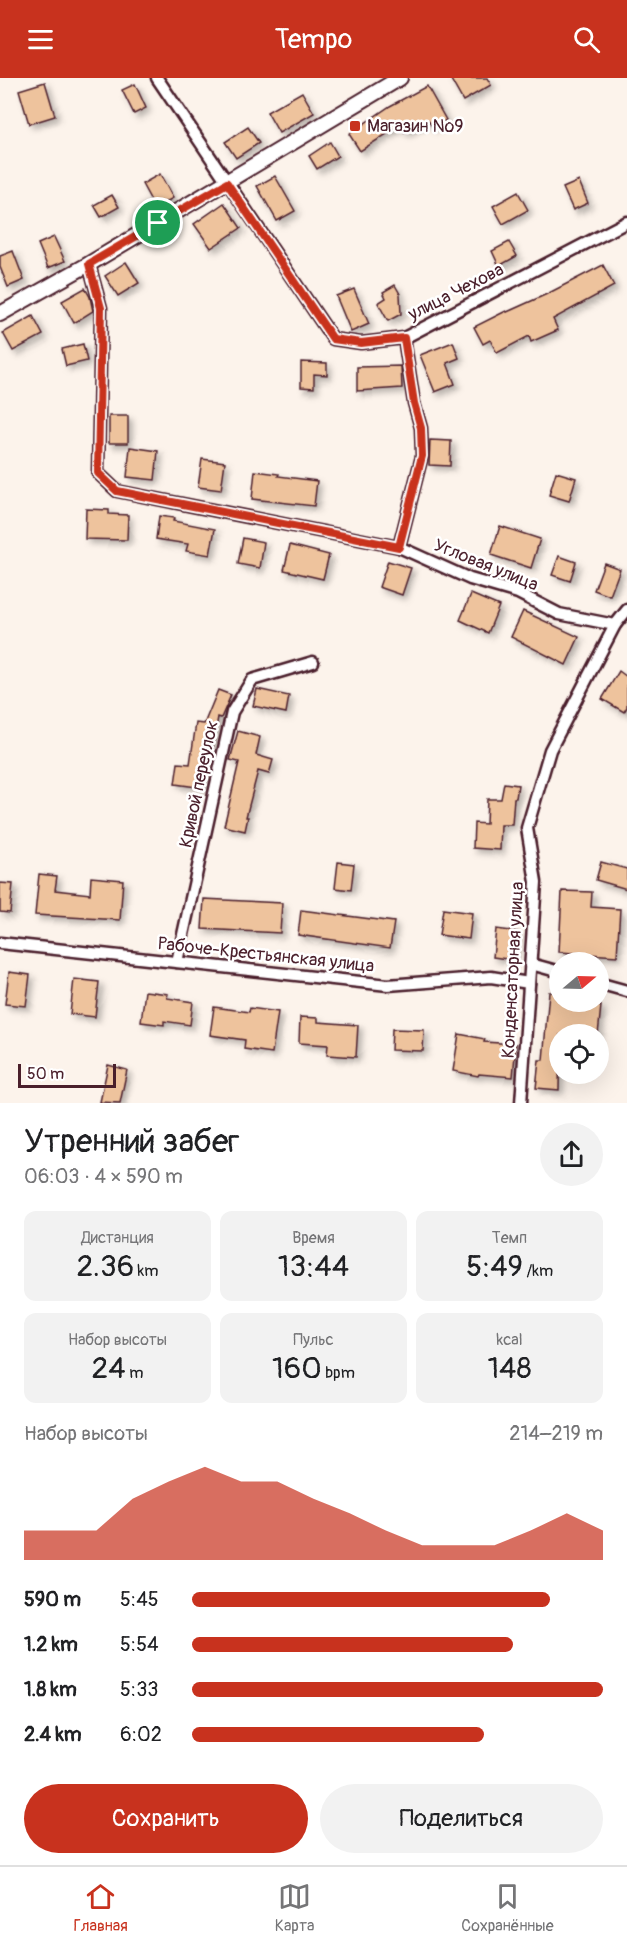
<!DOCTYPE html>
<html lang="ru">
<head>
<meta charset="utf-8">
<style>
	:root { --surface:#fff; --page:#f2f2f2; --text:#202124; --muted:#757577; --line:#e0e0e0; --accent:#c8321e }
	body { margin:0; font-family:Pangolin,sans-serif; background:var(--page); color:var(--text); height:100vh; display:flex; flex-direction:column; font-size:22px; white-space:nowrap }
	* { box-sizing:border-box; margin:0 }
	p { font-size:20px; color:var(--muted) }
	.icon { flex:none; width:33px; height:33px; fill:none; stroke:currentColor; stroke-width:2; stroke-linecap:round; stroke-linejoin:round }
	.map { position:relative; height:1025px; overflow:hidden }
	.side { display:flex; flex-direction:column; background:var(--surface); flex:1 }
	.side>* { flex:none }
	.needle { width:39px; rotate:71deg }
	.buttons { position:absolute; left:549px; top:874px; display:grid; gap:12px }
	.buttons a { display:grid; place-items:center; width:60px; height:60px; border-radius:50%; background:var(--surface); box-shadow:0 6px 24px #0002; font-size:30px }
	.scale { position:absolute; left:18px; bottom:15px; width:98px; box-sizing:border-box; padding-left:6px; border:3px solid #4a1f2b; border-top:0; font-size:16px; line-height:21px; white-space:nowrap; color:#4a1f2b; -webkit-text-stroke:4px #fff; paint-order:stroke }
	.pin { position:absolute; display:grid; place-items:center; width:51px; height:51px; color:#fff; margin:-26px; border:3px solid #fff; border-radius:50%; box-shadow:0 2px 6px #0007 }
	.round { display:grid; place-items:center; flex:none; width:63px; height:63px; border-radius:32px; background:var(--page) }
	.summary { display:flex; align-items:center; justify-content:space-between; height:102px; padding:0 24px }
	h1 { font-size:33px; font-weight:600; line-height:45px }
	.stats { display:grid; grid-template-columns:repeat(3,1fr); gap:9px; height:102px; padding:6px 24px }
	.stats div { display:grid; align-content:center; border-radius:12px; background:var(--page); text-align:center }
	.stats b { font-size:30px; font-weight:600 }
	.stats small { font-size:16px; font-weight:400 }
	.stats p { font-size:16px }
	.chart { height:168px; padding:12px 24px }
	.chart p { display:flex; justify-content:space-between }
	.chart svg { width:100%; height:108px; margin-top:6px; fill:var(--accent); opacity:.7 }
	.primary-button { display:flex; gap:12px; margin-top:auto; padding:12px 24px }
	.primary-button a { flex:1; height:69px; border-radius:36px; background:var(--accent); color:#fff; font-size:24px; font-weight:600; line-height:69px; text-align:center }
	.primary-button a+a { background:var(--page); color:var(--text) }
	ul { padding:0 24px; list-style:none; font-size:20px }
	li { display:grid; grid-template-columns:96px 72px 1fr; align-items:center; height:45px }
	li i { height:15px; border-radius:8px; background:var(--accent) }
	header { display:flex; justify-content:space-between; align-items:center; height:78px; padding:0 24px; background:var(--accent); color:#fff; font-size:27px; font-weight:600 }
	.tabs { display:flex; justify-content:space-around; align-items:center; height:84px; border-top:2px solid var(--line); background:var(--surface); font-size:16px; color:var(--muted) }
	.tabs a { display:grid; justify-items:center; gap:3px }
	.tabs .on { color:var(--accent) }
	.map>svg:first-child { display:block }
	.building { fill:#eec39d; stroke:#4a1f2b; stroke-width:1.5; filter:url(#shadow) }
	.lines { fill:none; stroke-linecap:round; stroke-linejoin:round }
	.minor-casing { stroke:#4a1f2b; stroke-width:15 }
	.tertiary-casing { stroke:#4a1f2b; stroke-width:18 }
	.minor { stroke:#fff; stroke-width:10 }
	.tertiary { stroke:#fff; stroke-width:14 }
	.route-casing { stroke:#fff; stroke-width:12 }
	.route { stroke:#c8321e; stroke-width:8 }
	.poi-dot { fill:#c8321e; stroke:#fff; stroke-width:2 }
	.labels { text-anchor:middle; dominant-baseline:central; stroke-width:5; stroke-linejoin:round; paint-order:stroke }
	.poi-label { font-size:18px; fill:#4a1f2b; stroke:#fff; text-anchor:start }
	.street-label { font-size:18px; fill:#4a1f2b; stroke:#fff }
</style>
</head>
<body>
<header><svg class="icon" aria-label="menu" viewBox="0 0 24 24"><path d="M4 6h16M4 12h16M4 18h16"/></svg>Tempo<svg class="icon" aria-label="search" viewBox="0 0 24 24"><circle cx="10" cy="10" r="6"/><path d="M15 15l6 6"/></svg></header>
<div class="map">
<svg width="627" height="1025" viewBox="0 0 627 1025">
	<defs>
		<filter id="shadow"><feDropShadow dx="4" dy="4" stdDeviation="3" flood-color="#0004"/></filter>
	</defs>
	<rect width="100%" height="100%" fill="#fcf3eb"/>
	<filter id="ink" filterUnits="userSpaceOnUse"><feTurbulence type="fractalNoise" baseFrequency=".0167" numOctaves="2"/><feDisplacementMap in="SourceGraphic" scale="12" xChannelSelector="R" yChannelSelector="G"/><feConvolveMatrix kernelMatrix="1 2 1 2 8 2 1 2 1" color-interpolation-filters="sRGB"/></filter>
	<g filter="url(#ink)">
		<g class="building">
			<polygon points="450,0 487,0 491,7 463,23"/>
			<polygon points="45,4 55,38 29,46 19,12"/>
			<polygon points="135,6 146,30 134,36 122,12"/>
			<polygon points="427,8 446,42 433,50 428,42 405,55 401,47 360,73 349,56 390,28"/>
			<polygon points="302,14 314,35 279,55 267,34"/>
			<polygon points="248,49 259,65 236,80 225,64"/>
			<polygon points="330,64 338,78 317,91 309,78"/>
			<polygon points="160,96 173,120 155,130 142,106"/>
			<polygon points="275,98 295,133 277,143 257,108"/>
			<polygon points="579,103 588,125 573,132 563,110"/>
			<polygon points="518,114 528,132 503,146 493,128"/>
			<polygon points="112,117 119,129 101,139 94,127"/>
			<polygon points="224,125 241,150 211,170 194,146"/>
			<polygon points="54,159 65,183 48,190 38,166"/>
			<polygon points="509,164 517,178 499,188 492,173"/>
			<polygon points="13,173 24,202 8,209 0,189 0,178"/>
			<polygon points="126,184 139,205 118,218 105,198"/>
			<polygon points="603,187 614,208 553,241 558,252 531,264 529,258 497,275 490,262 483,266 474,249 506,233 507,234 547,216"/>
			<polygon points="395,207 400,216 401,236 388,243 378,225 386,220 383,214"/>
			<polygon points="85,210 90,219 93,233 74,245 62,223"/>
			<polygon points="354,211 369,246 351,254 336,218"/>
			<polygon points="33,238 43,257 13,273 3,255"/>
			<polygon points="453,264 459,280 447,285 455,306 435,314 420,277"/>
			<polygon points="83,266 87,283 66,288 62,271"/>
			<polygon points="301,284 327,285 327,297 314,296 314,310 301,309"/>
			<polygon points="401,288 402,310 357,313 357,289"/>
			<rect x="109" y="338" width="19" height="27"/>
			<polygon points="430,362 451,363 450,388 429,387"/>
			<polygon points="130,369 158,373 155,402 127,399"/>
			<polygon points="202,381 225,384 221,412 198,409"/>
			<polygon points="255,393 279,396 278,398 317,403 314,428 252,421"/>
			<polygon points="556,394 576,400 569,423 549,417"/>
			<polygon points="86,431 109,432 109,436 128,437 127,462 85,461"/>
			<polygon points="159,438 174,440 173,443 215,451 210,477 186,473 188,466 156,461"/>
			<polygon points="500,448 540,461 531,490 491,477"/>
			<polygon points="243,460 264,464 260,490 238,486"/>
			<polygon points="290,467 329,477 323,501 284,492"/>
			<polygon points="559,478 576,484 570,503 552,497"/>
			<polygon points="388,483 411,490 402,517 379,509"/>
			<polygon points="604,485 620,491 610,518 594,512"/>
			<polygon points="471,516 499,528 488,555 460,542"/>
			<polygon points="523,533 579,559 566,587 511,559"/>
			<polygon points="619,593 627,599 627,629 624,634 602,621"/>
			<polygon points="257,611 289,618 286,635 253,628"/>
			<polygon points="218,612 231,617 221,640 218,639 212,674 209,674 204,710 175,706 178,685 190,686 196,645 204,646"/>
			<polygon points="238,653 260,659 256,677 273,682 269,696 258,693 246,739 248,739 245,753 224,748 239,684 230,682"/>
			<polygon points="504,705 518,707 516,720 514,720 512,747 501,747 500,772 473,770 474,745 486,746 487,721 501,721"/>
			<polygon points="338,784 354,786 351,812 335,810"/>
			<polygon points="601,784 627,791 627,811 596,802"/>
			<polygon points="39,796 57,798 55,812 90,816 91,799 123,802 120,842 35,837"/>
			<polygon points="0,805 13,806 10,835 0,834"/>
			<polygon points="562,813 592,814 591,829 620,831 617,878 559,874"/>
			<polygon points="204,821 282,825 280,855 202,851"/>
			<polygon points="443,831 472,835 469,861 439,857"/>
			<polygon points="301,832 394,844 390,870 298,857"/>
			<polygon points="496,851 518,854 514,882 493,879"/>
			<polygon points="9,894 30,897 26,928 5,926"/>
			<polygon points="74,901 99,904 95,939 70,936"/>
			<polygon points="145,913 168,916 167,920 193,924 190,947 164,943 164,947 141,944"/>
			<polygon points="549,914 560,914 560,924 601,928 598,957 560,957 559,1012 536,1010 539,982 543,982"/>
			<polygon points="214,929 249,934 250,930 278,934 272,975 244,971 245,962 210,957"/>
			<polygon points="300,939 318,940 318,944 358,947 356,979 327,977 328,967 299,965"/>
			<polygon points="392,951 424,952 423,973 391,972"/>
			<polygon points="459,956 485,961 484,964 516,966 513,999 479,996 478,998 453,993"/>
			<polygon points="108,987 127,992 120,1025 100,1024"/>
		</g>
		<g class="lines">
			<g class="minor-casing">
				<g id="minor">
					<polyline points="157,0 333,261 361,265 404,260 627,144"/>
					<polyline points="89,186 101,230 98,395 117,413 399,469 470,501 518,515 559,536 615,547"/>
					<polyline points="399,469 422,378 421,350 414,325 404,260"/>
					<polyline points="0,865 388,907 491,899 529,905"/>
					<polyline points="177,884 232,634 252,602 313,584"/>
					<polyline points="531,886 560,894"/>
					<polyline points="598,905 627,913"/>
					<polyline points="521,1025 536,804 527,750 550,672 615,547 627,532"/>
				</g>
			</g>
			<g class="tertiary-casing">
				<polyline id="tertiary" points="0,236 89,186 400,0"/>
			</g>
			<use href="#minor" class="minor"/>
			<use href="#tertiary" class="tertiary"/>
		</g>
	</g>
	<g class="lines" filter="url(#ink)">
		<g class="route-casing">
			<polygon id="route" points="227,105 333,261 361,265 404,260 414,325 421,350 422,378 399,469 117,413 98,395 101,230 89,186"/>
		</g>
		<use href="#route" class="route"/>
	</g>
	<rect class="poi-dot" x="349" y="42" width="12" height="12" rx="3"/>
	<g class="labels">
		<g class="poi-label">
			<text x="367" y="48">Магазин №9</text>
		</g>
		<g class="street-label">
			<text transform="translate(456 214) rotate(-27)">улица Чехова</text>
			<text transform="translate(486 487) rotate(22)">Угловая улица</text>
			<text transform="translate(199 706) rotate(-78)">Кривой переулок</text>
			<text transform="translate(266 877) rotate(6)">Рабоче-Крестьянская улица</text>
			<text transform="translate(513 892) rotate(-87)">Конденсаторная улица</text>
		</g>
	</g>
</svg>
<div class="buttons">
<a><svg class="needle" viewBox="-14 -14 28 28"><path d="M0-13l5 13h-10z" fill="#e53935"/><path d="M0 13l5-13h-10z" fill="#757577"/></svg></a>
<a><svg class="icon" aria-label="locate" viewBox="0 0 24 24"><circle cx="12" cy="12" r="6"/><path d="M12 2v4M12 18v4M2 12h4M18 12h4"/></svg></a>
</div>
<div class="scale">50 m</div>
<div class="pin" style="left:158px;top:145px;background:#1e9e55"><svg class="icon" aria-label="arrive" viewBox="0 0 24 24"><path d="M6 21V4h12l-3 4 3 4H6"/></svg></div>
</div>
<section class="side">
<div class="summary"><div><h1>Утренний забег</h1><p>06:03 · 4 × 590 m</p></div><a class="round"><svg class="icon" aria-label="share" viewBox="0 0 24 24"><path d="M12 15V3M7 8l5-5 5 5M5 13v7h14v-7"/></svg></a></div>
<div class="stats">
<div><p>Дистанция</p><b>2.36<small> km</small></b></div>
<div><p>Время</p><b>13:44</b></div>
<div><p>Темп</p><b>5:49<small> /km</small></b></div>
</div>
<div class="stats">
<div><p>Набор высоты</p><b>24<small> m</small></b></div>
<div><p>Пульс</p><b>160<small> bpm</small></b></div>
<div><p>kcal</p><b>148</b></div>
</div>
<div class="chart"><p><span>Набор высоты</span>214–219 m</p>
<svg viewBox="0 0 160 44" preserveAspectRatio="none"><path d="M0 44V32L10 32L20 32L30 19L40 12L50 6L60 12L70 12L80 19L90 25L100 32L110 38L120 38L130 38L140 32L150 25L160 32V44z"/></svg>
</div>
<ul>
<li><b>590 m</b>5:45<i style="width:87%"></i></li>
<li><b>1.2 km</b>5:54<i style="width:78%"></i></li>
<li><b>1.8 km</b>5:33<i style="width:100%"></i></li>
<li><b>2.4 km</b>6:02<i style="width:71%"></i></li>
</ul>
<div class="primary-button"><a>Сохранить</a><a>Поделиться</a></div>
</section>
<nav class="tabs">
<a class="on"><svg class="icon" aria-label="home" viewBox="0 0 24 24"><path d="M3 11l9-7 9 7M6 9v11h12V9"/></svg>Главная</a>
<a><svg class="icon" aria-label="map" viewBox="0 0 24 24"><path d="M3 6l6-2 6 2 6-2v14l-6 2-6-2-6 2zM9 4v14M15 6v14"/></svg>Карта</a>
<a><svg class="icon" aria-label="saved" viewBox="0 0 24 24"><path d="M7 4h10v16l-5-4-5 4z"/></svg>Сохранённые</a>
</nav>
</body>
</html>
